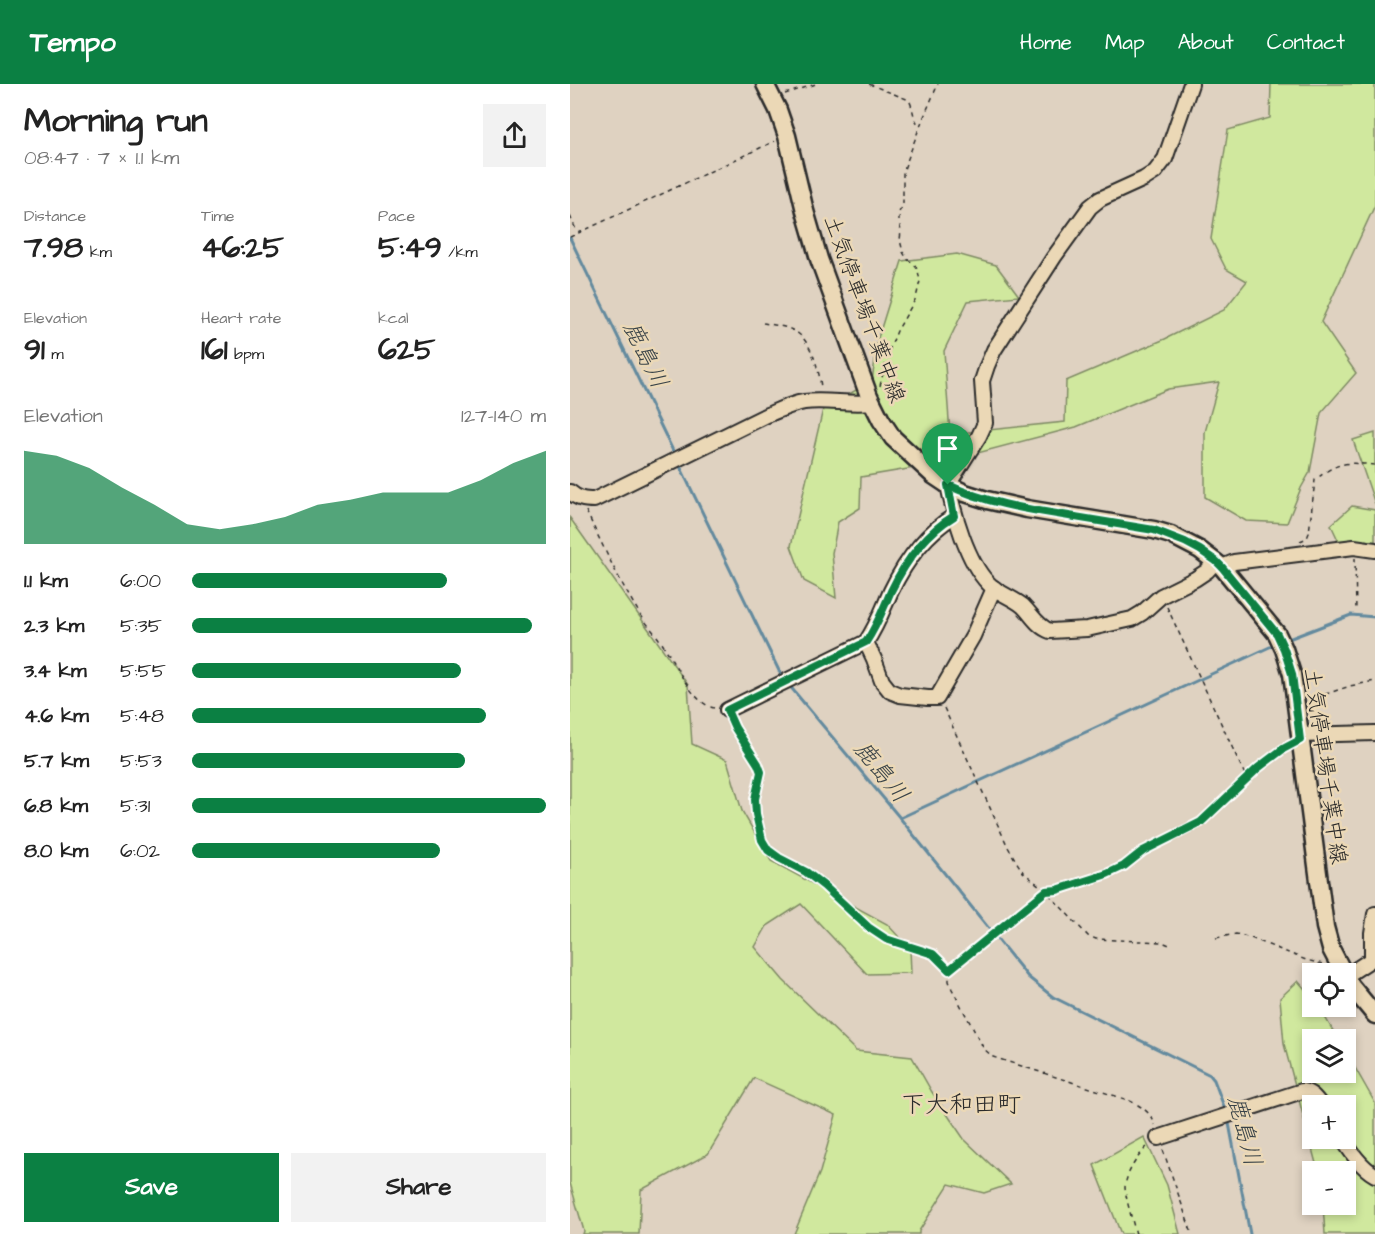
<!DOCTYPE html>
<html lang="en">
<head>
<meta charset="utf-8">
<style>
	:root { --surface:#fff; --page:#f2f2f2; --text:#222; --muted:#767676; --accent:#0b8043 }
	body { margin:0; font-family:"Architects Daughter","Klee One",sans-serif; background:var(--page); color:var(--text); height:100vh; display:flex; flex-direction:column; font-size:22px; white-space:nowrap }
	* { box-sizing:border-box; margin:0 }
	p { font-size:20px; color:var(--muted) }
	.icon { flex:none; width:33px; height:33px; fill:none; stroke:currentColor; stroke-width:2; stroke-linecap:round; stroke-linejoin:round }
	.map { position:relative; flex:1; overflow:hidden }
	.panel { display:flex; flex-direction:column; background:var(--surface); width:570px }
	.panel>* { flex:none }
	.tools { position:absolute; left:732px; top:879px; display:grid; gap:12px }
	.tools a { display:grid; place-items:center; width:54px; height:54px; border-radius:0px; background:var(--surface); box-shadow:0 3px 9px #0003; font-size:30px }
	.pin { position:absolute; display:grid; place-items:center; width:51px; height:51px; color:#fff; margin:-62px -26px; border-radius:50% 50% 50% 0; rotate:-45deg; box-shadow:0 0 6px #0007 }
	.pin .icon { rotate:45deg }
	.round { display:grid; place-items:center; flex:none; width:63px; height:63px; border-radius:0px; background:var(--page) }
	.overview { display:flex; align-items:center; justify-content:space-between; height:102px; padding:0 24px }
	h1 { font-size:33px; font-weight:800; line-height:45px }
	.figures { display:grid; grid-template-columns:repeat(3,1fr); gap:9px; height:102px; padding:6px 24px }
	.figures div { display:grid; align-content:center }
	.figures b { font-size:30px; font-weight:800 }
	.figures small { font-size:16px; font-weight:400 }
	.figures p { font-size:16px }
	.chart { height:168px; padding:12px 24px }
	.chart p { display:flex; justify-content:space-between }
	.chart svg { width:100%; height:108px; margin-top:6px; fill:var(--accent); opacity:.7 }
	.cta { display:flex; gap:12px; margin-top:auto; padding:12px 24px }
	.cta a { flex:1; height:69px; border-radius:0px; background:var(--accent); color:#fff; font-size:24px; font-weight:800; line-height:69px; text-align:center }
	.cta a+a { background:var(--page); color:var(--text) }
	ul { padding:0 24px; list-style:none; font-size:20px }
	li { display:grid; grid-template-columns:96px 72px 1fr; align-items:center; height:45px }
	li i { height:15px; border-radius:8px; background:var(--accent) }
	header { display:flex; align-items:center; gap:36px; box-sizing:border-box; height:84px; padding:0 30px; background:var(--accent); color:#fff }
	header strong { font-size:28px }
	nav { display:flex; gap:33px; margin-inline-start:auto; font-size:21px }
	main { display:flex; flex:1; min-height:0 }
	.map>svg:first-child { display:block }
	.green { fill:#d0e89e; stroke:#7e8a64; stroke-width:1.5; fill-rule:evenodd }
	.lines { fill:none; stroke-linecap:round; stroke-linejoin:round }
	.stream { stroke:#638a9e; stroke-width:3 }
	.minor-casing { stroke:#2b2b2b; stroke-width:18 }
	.major-casing { stroke:#2b2b2b; stroke-width:21 }
	.path { stroke:#2b2b2b; stroke-width:1.5; stroke-dasharray:4.5 4.5; stroke-linecap:butt }
	.minor { stroke:#ebd8b6; stroke-width:14 }
	.major { stroke:#ebd8b6; stroke-width:16 }
	.route-casing { stroke:#fff; stroke-width:12 }
	.route { stroke:#0b8043; stroke-width:8 }
	.labels { text-anchor:middle; dominant-baseline:central; stroke-width:5; stroke-linejoin:round; paint-order:stroke }
	.street-label { font-size:22px; fill:#2b2b2b; stroke:#ebd8b6 }
	.water-label { font-size:24px; font-style:italic; fill:#394348; stroke:#ebd8b6 }
	.neighbourhood-label { font-size:24px; fill:#2b2b2b; stroke:#ebd8b6 }
</style>
</head>
<body>
<header>
<strong>Tempo</strong>
<nav><a>Home</a><a>Map</a><a>About</a><a>Contact</a></nav>
</header>
<main>
<section class="panel">
<div class="overview"><div><h1>Morning run</h1><p>08:47 · 7 × 1.1 km</p></div><a class="round"><svg class="icon" aria-label="share" viewBox="0 0 24 24"><path d="M12 15V3M7 8l5-5 5 5M5 13v7h14v-7"/></svg></a></div>
<div class="figures">
<div><p>Distance</p><b>7.98<small> km</small></b></div>
<div><p>Time</p><b>46:25</b></div>
<div><p>Pace</p><b>5:49<small> /km</small></b></div>
</div>
<div class="figures">
<div><p>Elevation</p><b>91<small> m</small></b></div>
<div><p>Heart rate</p><b>161<small> bpm</small></b></div>
<div><p>kcal</p><b>625</b></div>
</div>
<div class="chart"><p><span>Elevation</span>127–140 m</p>
<svg viewBox="0 0 160 44" preserveAspectRatio="none"><path d="M0 44V6L10 8L20 13L30 21L40 28L50 36L60 38L70 36L80 33L90 28L100 26L110 23L120 23L130 23L140 18L150 11L160 6V44z"/></svg>
</div>
<ul>
<li><b>1.1 km</b>6:00<i style="width:72%"></i></li>
<li><b>2.3 km</b>5:35<i style="width:96%"></i></li>
<li><b>3.4 km</b>5:55<i style="width:76%"></i></li>
<li><b>4.6 km</b>5:48<i style="width:83%"></i></li>
<li><b>5.7 km</b>5:53<i style="width:77%"></i></li>
<li><b>6.8 km</b>5:31<i style="width:100%"></i></li>
<li><b>8.0 km</b>6:02<i style="width:70%"></i></li>
</ul>
<div class="cta"><a>Save</a><a>Share</a></div>
</section>
<div class="map">
<svg width="805" height="1150" viewBox="0 0 805 1150">
	<rect width="100%" height="100%" fill="#dfd2c1"/>
	<filter id="ink" filterUnits="userSpaceOnUse"><feTurbulence type="fractalNoise" baseFrequency=".0167" numOctaves="2"/><feDisplacementMap in="SourceGraphic" scale="12" xChannelSelector="R" yChannelSelector="G"/><feConvolveMatrix kernelMatrix="1 2 1 2 8 2 1 2 1" color-interpolation-filters="sRGB"/></filter>
	<g filter="url(#ink)">
		<g class="green">
			<polygon points="701,0 805,0 805,121 751,238 786,289 751,329 740,388 731,404 717,439 676,437 635,413 635,348 649,298 598,305 506,343 362,381 291,393 290,424 268,438 262,469 266,514 234,497 221,462 253,325 302,297 308,254 332,177 387,170 426,181 449,212 398,217 374,267 380,350 495,338 496,297 595,255 654,226 677,197 656,185 641,155 658,46 700,34"/>
			<polygon points="805,349 805,420 783,356"/>
			<polygon points="782,422 805,426 805,462 770,460 761,441"/>
			<polygon points="0,434 118,601 122,660 157,676 172,727 201,777 317,840 340,865 341,889 297,890 231,820 197,842 185,863 213,896 286,967 342,973 362,1008 394,1055 441,1100 414,1109 379,1100 349,1147 349,1150 224,1150 250,1088 266,1031 184,994 138,1070 71,1106 69,1150 13,1150 14,1147 0,1099"/>
			<path d="M728 897 742 913V922L749 923 768 955 742 956V988H776V968L805 1019V1150H755L753 1121 776 1120V1088L748 1087 714 960 710 914ZM742 1022H776V1054H742Z"/>
			<polygon points="574,1053 597,1101 610,1150 551,1150 524,1081"/>
		</g>
		<g class="lines">
			<g class="stream">
				<polyline points="0,154 105,371"/>
				<polyline points="109,380 213,595"/>
				<polyline points="716,556 781,531 805,533"/>
				<polyline points="218,600 330,734 458,893 483,913 640,991 644,996 656,1028"/>
				<polyline points="330,734 704,561"/>
				<polyline points="658,1034 680,1150"/>
			</g>
			<g class="minor-casing">
				<g id="minor">
					<path d="M621 0 595 75 585 88 574 95 530 115 520 123 484 173 424 266 417 282 412 297 415 339 409 352 378 401C384 431 397 477 418 499 427 509 442 513 453 522 462 531 468 543 480 547L517 545 562 535 572 529 591 512 625 495 637 487 646 477"/>
					<path d="M0 408C8 415 14 416 24 416L197 331C209 326 221 320 234 318 257 315 280 321 302 318"/>
					<polyline points="652,483 664,478 784,463 805,466"/>
					<polyline points="296,558 304,575 312,597 320,607 330,611 358,614 367,614 403,552 424,504"/>
					<path d="M157 626 296 558C307 542 313 525 321 507 335 478 356 449 384 432"/>
					<polyline points="730,651 805,649"/>
					<polyline points="776,892 802,875 802,849 805,830"/>
					<path d="M588 1054 732 1007C741 1008 746 1015 751 1022"/>
					<path d="M772 1054C781 1068 791 1083 805 1091"/>
				</g>
			</g>
			<g class="major-casing">
				<g id="major">
					<polyline points="195,0 208,26 217,52 235,127 249,175 299,312 311,336 323,354 363,391 378,401 395,409 417,416 457,425 584,446 601,451 630,466 652,483 707,550 714,565 722,590 755,843 761,865 774,890"/>
					<polyline points="776,893 781,902 805,931"/>
				</g>
			</g>
			<g class="path">
				<path d="M299 0 339 16C344 25 342 33 349 41"/>
				<polyline points="215,10 246,0"/>
				<polyline points="0,132 7,148"/>
				<polyline points="0,153 205,57"/>
				<path d="M193 239C203 241 217 242 226 248 242 258 250 288 251 305"/>
				<polyline points="310,302 318,269 327,247 346,214 350,197 348,187 345,181 337,175 333,168 330,156 331,147 329,138 329,128 333,122 333,88 350,42 368,0"/>
				<path d="M16 427C33 462 49 497 70 530 78 542 88 552 95 564 107 582 122 619 144 624"/>
				<path d="M730 457 737 454 739 449 745 396C768 377 777 378 805 381"/>
				<polyline points="785,474 786,527"/>
				<polyline points="597,523 676,693"/>
				<polyline points="738,616 780,602 805,597"/>
				<polyline points="374,624 438,763 446,777 453,788 476,807 518,852 526,855 592,858 602,862"/>
				<path d="M162 638C168 651 191 676 191 689 191 698 186 707 185 716 184 730 188 752 196 764 205 776 223 780 235 788 263 807 286 839 315 854 330 861 349 862 363 870 369 874 374 881 379 886V897L382 905 414 965 423 973 555 1015C568 1020 581 1027 585 1041"/>
				<polyline points="646,854 666,850 681,854 736,876 753,880"/>
				<polyline points="380,885 476,807 487,806 537,790 554,782 573,767 631,738 645,726 676,694 719,662"/>
				<polyline points="593,1066 622,1150"/>
				<path d="M566 1150C563 1139 555 1112 555 1103 556 1089 568 1071 578 1062"/>
			</g>
			<use href="#minor" class="minor"/>
			<use href="#major" class="major"/>
		</g>
	</g>
	<g class="lines" filter="url(#ink)">
		<g class="route-casing">
			<path id="route" d="M378 401C415 418 453 425 493 431 524 436 554 441 584 446L615 458 630 466 646 477 652 483 707 550 714 565 722 590 730 656 713 665 688 684 631 738 573 767 554 782 537 790 487 806 476 807 379 886 363 870 316 855 298 843 254 802 236 788 209 774 198 766 192 756 186 730 185 715 191 688 188 680 165 644 157 626 296 558C307 542 313 525 321 507 335 478 356 449 384 432Z"/>
		</g>
		<use href="#route" class="route"/>
	</g>
	<g class="labels">
		<g class="street-label">
			<text transform="translate(294 225) rotate(70)">土気停車場千葉中線</text>
			<text transform="translate(755 682) rotate(82)">土気停車場千葉中線</text>
		</g>
		<g class="water-label">
			<text transform="translate(75 271) rotate(64)">鹿島川</text>
			<text transform="translate(311 688) rotate(51)">鹿島川</text>
			<text transform="translate(674 1047) rotate(75)">鹿島川</text>
		</g>
		<g class="neighbourhood-label">
			<text x="391" y="1021">下大和田町</text>
		</g>
	</g>
</svg>
<div class="tools">
<a><svg class="icon" aria-label="locate" viewBox="0 0 24 24"><circle cx="12" cy="12" r="6"/><path d="M12 2v4M12 18v4M2 12h4M18 12h4"/></svg></a>
<a><svg class="icon" aria-label="layers" viewBox="0 0 24 24"><path d="M12 4l9 5-9 5-9-5zM3 14l9 5 9-5"/></svg></a>
<a>+</a>
<a>−</a>
</div>
<div class="pin" style="left:378px;top:401px;background:#1e9e55"><svg class="icon" aria-label="arrive" viewBox="0 0 24 24"><path d="M6 21V4h12l-3 4 3 4H6"/></svg></div>
</div>
</main>
</body>
</html>
